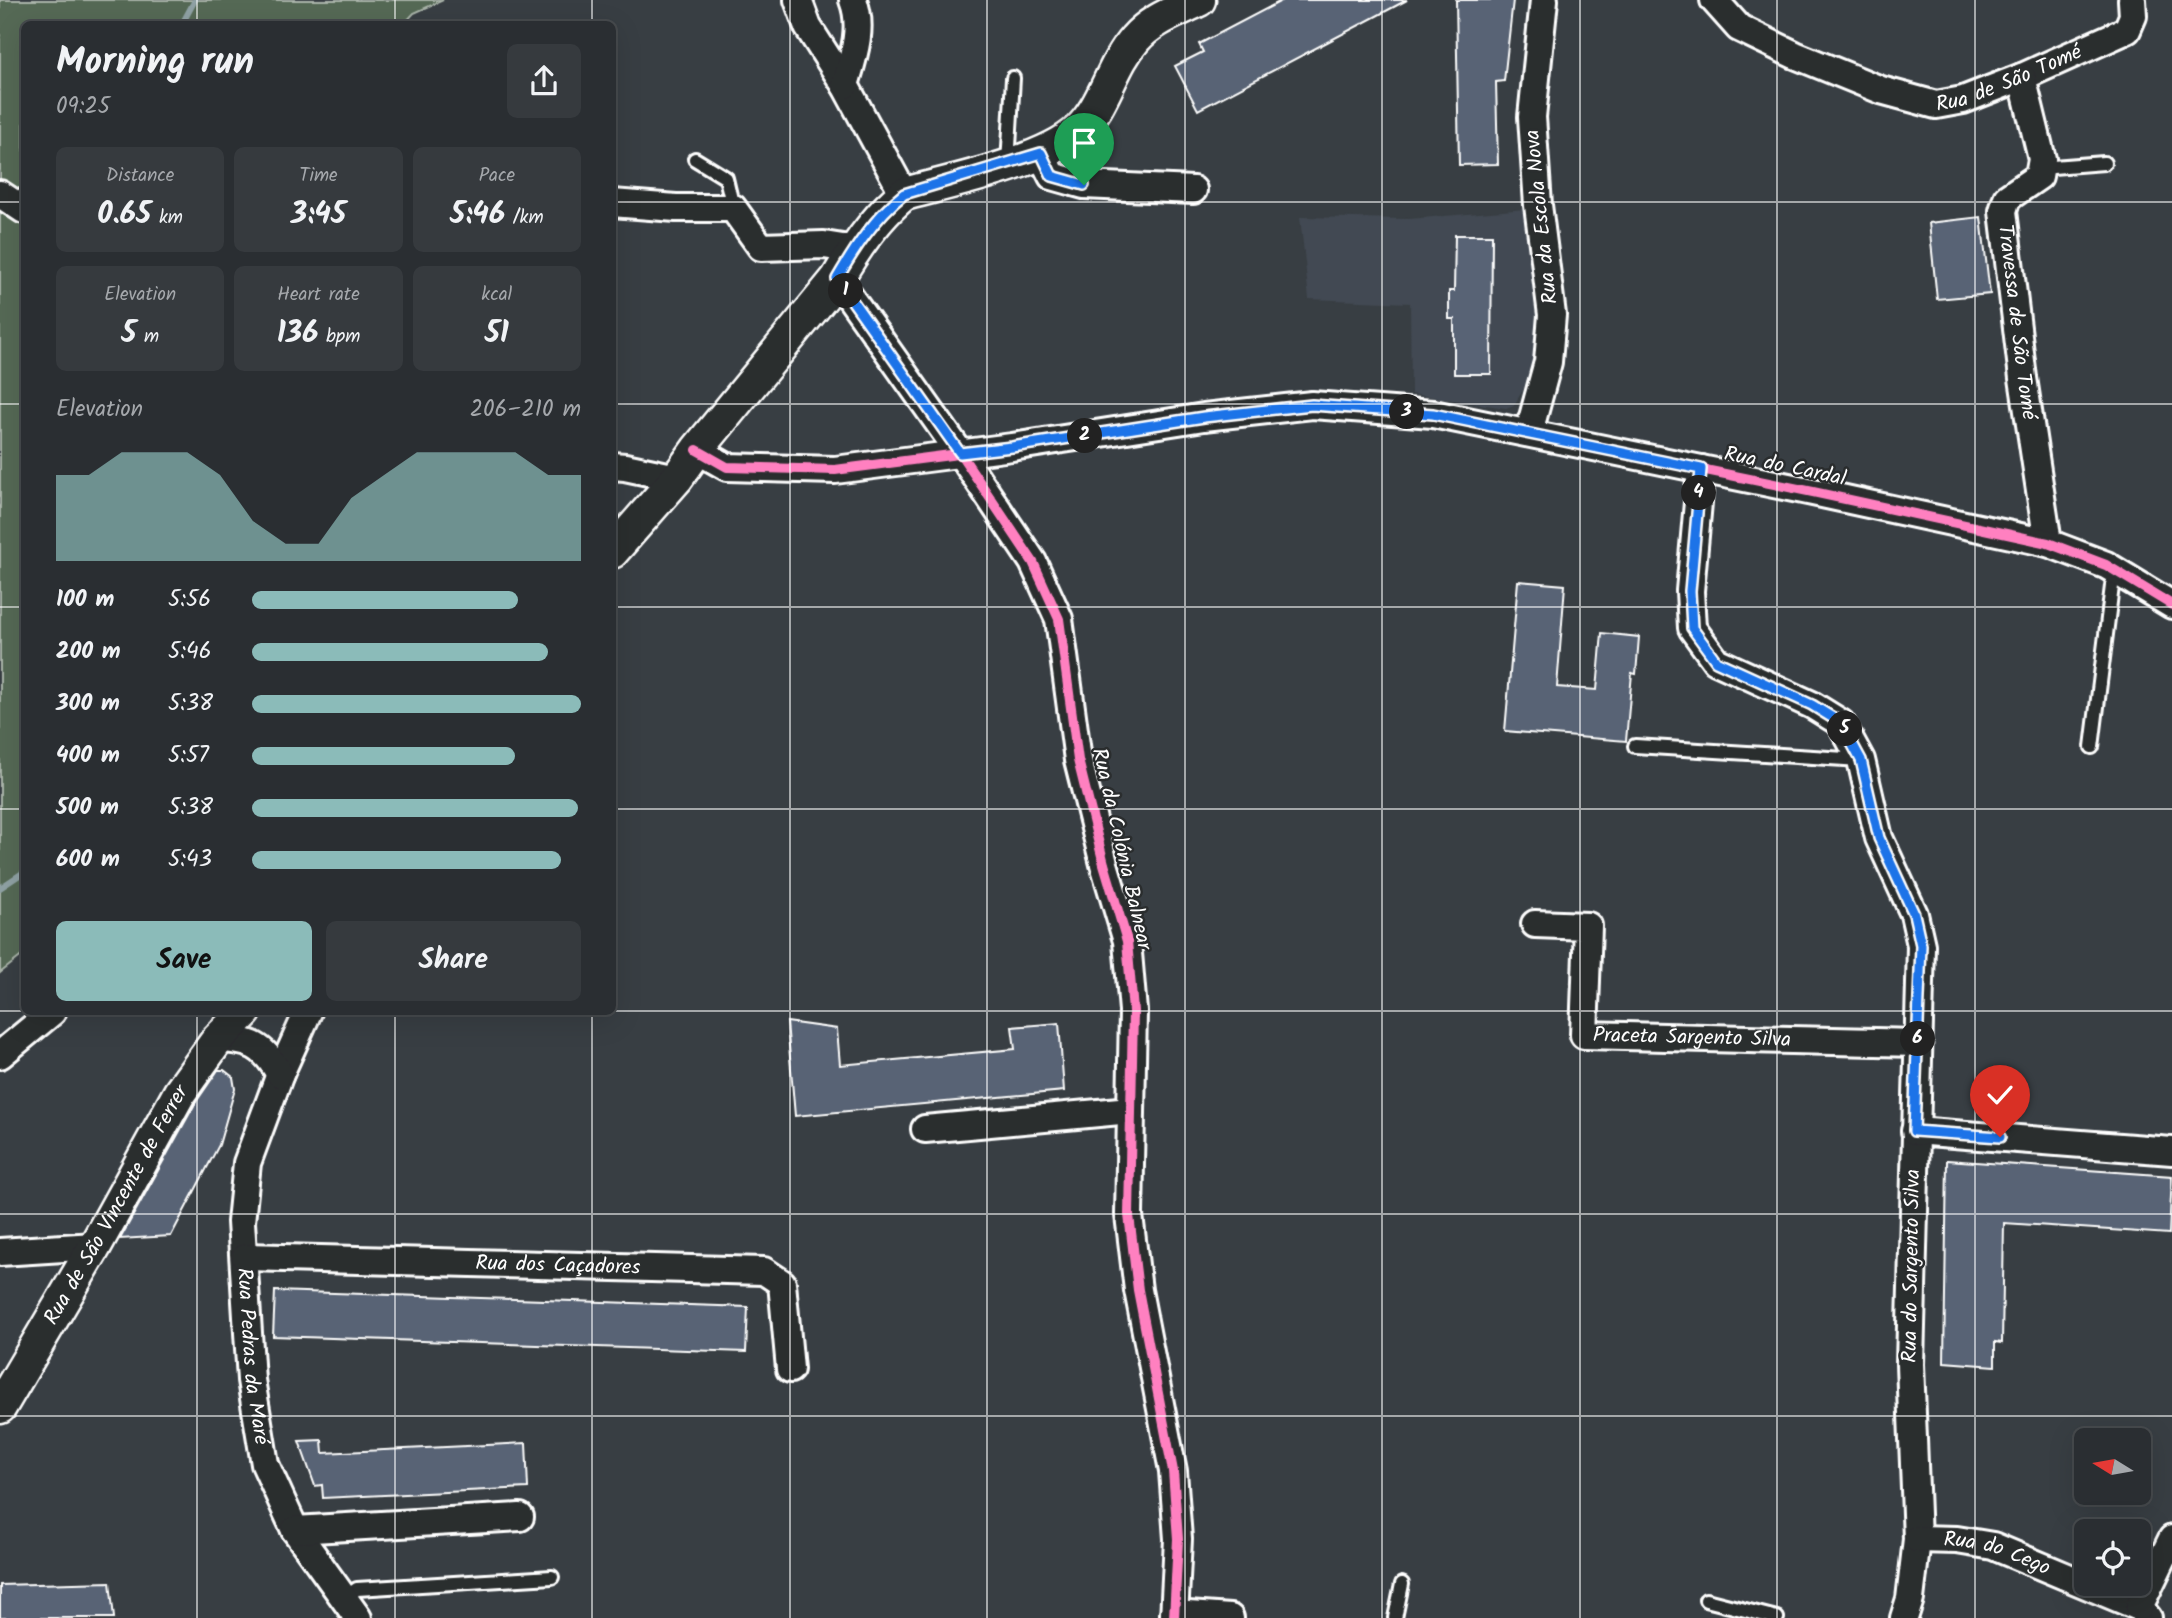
<!DOCTYPE html>
<html lang="en">
<head>
<meta charset="utf-8">
<style>
	:root { --surface:#2a2e32; --page:#363a3e; --text:#f1f3f6; --muted:#a5a8ac; --line:#464a4d; --accent:#8bbbb9 }
	body { margin:0; font-family:Kalam,sans-serif; background:var(--page); color:var(--text); height:100vh; display:flex; flex-direction:column; font-size:26px; white-space:nowrap }
	* { box-sizing:border-box; margin:0 }
	p { font-size:23px; color:var(--muted) }
	.icon { flex:none; width:38px; height:38px; fill:none; stroke:currentColor; stroke-width:2; stroke-linecap:round; stroke-linejoin:round }
	.map { position:relative; flex:1; overflow:hidden }
	.drawer { position:absolute; left:21px; top:21px; width:595px; height:994px; display:flex; flex-direction:column; background:var(--surface); border-radius:10px; box-shadow:0 7px 28px #0002,0 0 0 2px var(--line) }
	.drawer>* { flex:none }
	.needle { width:46px; rotate:281deg }
	.fabs { position:absolute; left:2074px; top:1428px; display:grid; gap:14px }
	.fabs a { display:grid; place-items:center; width:77px; height:77px; border-radius:10px; background:var(--surface); box-shadow:0 7px 28px #0002,0 0 0 2px var(--line); font-size:35px }
	.pin { position:absolute; display:grid; place-items:center; width:60px; height:60px; color:#fff; margin:-72px -30px; border-radius:50% 50% 50% 0; rotate:-45deg; box-shadow:0 0 7px #0007 }
	.pin .icon { rotate:45deg }
	.km { position:absolute; width:35px; height:35px; margin:-18px; border-radius:50%; background:#222; color:#fff; font-size:19px; line-height:35px; text-align:center }
	.round { display:grid; place-items:center; flex:none; width:74px; height:74px; border-radius:10px; background:var(--page) }
	.headline { display:flex; align-items:center; justify-content:space-between; height:119px; padding:0 35px }
	h1 { font-size:38px; font-weight:600; line-height:52px }
	.stats { display:grid; grid-template-columns:repeat(3,1fr); gap:10px; height:119px; padding:7px 35px }
	.stats div { display:grid; align-content:center; border-radius:10px; background:var(--page); text-align:center }
	.stats b { font-size:30px; font-weight:600 }
	.stats small { font-size:19px; font-weight:400 }
	.stats p { font-size:19px }
	.chart { height:196px; padding:14px 35px }
	.chart p { display:flex; justify-content:space-between }
	.chart svg { width:100%; height:126px; margin-top:7px; fill:var(--accent); opacity:.7 }
	.button { display:flex; gap:14px; margin-top:auto; padding:14px 35px }
	.button a { flex:1; height:80px; border-radius:10px; background:var(--accent); color:#111; font-size:28px; font-weight:600; line-height:80px; text-align:center }
	.button a+a { background:var(--page); color:var(--text) }
	ul { padding:0 35px; list-style:none; font-size:23px }
	li { display:grid; grid-template-columns:112px 84px 1fr; align-items:center; height:52px }
	li i { height:18px; border-radius:9px; background:var(--accent) }
	.map>svg:first-child { display:block }
	.built { fill:#424952 }
	.green { fill:#546954; stroke:#aab4aa; stroke-width:2 }
	.lines { fill:none; stroke-linecap:round; stroke-linejoin:round }
	.stream { stroke:#8fa1a4; stroke-width:6 }
	.building { fill:#596474; stroke:#fff; stroke-width:2 }
	.service-casing { stroke:#fff; stroke-width:18 }
	.minor-casing { stroke:#fff; stroke-width:32 }
	.tertiary-casing { stroke:#fff; stroke-width:37 }
	.service { stroke:#2a2d2e; stroke-width:12 }
	.minor { stroke:#2a2d2e; stroke-width:26 }
	.tertiary { stroke:#2a2d2e; stroke-width:32 }
	.cycleway-casing { stroke:#2a2d2e; stroke-width:15 }
	.cycleway { stroke:#ff80c0; stroke-width:10 }
	.route-casing { stroke:#fff; stroke-width:14 }
	.route { stroke:#1a73e8; stroke-width:9 }
	.grid { fill:none; stroke:#fff; stroke-width:2; stroke-opacity:0.55 }
	.labels { text-anchor:middle; dominant-baseline:central; stroke-width:5; stroke-linejoin:round; paint-order:stroke }
	.street-label { font-size:21px; fill:#fff; stroke:#2a2d2e }
</style>
</head>
<body>
<div class="map">
<svg width="2172" height="1618" viewBox="0 0 2172 1618">
	<rect width="100%" height="100%" fill="#383e43"/>
	<filter id="ink" filterUnits="userSpaceOnUse"><feTurbulence type="fractalNoise" baseFrequency=".0143" numOctaves="2"/><feDisplacementMap in="SourceGraphic" scale="14" xChannelSelector="R" yChannelSelector="G"/><feConvolveMatrix kernelMatrix="1 2 1 2 8 2 1 2 1" color-interpolation-filters="sRGB"/></filter>
	<g filter="url(#ink)">
		<polygon class="built" points="1526,209 1538,333 1537,346 1532,370 1523,390 1514,405 1506,408 1411,394 1410,303 1309,299 1300,217 1409,219"/>
		<polygon class="green" points="0,0 443,0 414,13 404,24 24,24 24,954 0,973"/>
		<g class="lines">
			<g class="stream">
				<polyline points="182,24 195,0"/>
				<polyline points="0,888 24,872"/>
			</g>
		</g>
		<g class="building">
			<polygon points="1283,0 1407,0 1198,110 1175,66 1203,52 1199,44"/>
			<polygon points="1456,0 1513,0 1504,81 1496,82 1498,164 1459,165"/>
			<polygon points="1981,217 1990,294 1937,299 1929,223"/>
			<polygon points="1455,235 1492,235 1491,374 1454,374 1454,319 1449,319 1449,291 1454,291"/>
			<polygon points="1518,581 1565,585 1557,687 1597,690 1602,633 1639,637 1636,674 1632,673 1626,741 1505,731"/>
			<polygon points="787,1022 837,1029 840,1065 1015,1049 1012,1027 1059,1023 1064,1091 795,1116"/>
			<polygon points="218,1070 224,1070 233,1077 235,1089 219,1145 171,1236 120,1239 196,1102"/>
			<polygon points="1947,1160 2172,1176 2169,1234 2004,1223 2002,1343 1995,1342 1995,1366 1944,1362"/>
			<polygon points="275,1291 748,1307 746,1352 273,1336"/>
			<polygon points="322,1440 323,1453 526,1443 528,1488 323,1498 322,1485 315,1486 299,1441"/>
			<polygon points="110,1582 114,1618 0,1618 0,1585"/>
		</g>
		<g class="lines">
			<g class="service-casing">
				<g id="service">
					<polyline points="695,159 726,178 733,208"/>
					<polyline points="1008,164 1013,78"/>
					<polyline points="2040,168 2104,163"/>
					<polyline points="1635,746 1861,760"/>
					<polyline points="2092,747 2114,570"/>
					<polyline points="344,1598 357,1589 552,1577"/>
					<polyline points="1706,1600 1777,1618"/>
					<polyline points="1395,1618 1402,1584"/>
				</g>
			</g>
			<g class="minor-casing">
				<g id="minor">
					<polyline points="798,0 808,27 845,85 904,194"/>
					<path id="s1" d="M1714 0 1739 28 1795 55 1881 90 1936 105 1963 100 2022 77 2127 30 2133 16 2132 0"/>
					<path id="s2" d="M2022 77 2042 159 2039 176 2007 198 2003 211 2023 378 2048 543"/>
					<path d="M845 85C853 58 864 28 853 0"/>
					<polyline points="1041,154 1052,176 1084,185 1193,190"/>
					<polyline points="0,194 24,210"/>
					<polyline points="612,203 676,208 733,208 761,247 824,245 855,250"/>
					<polyline points="837,279 960,453 1033,562 1059,619 1078,760 1104,864 1127,941 1133,1011 1129,1215 1138,1290 1173,1471 1178,1539 1174,1618"/>
					<polyline points="1529,432 1548,362 1552,315 1538,205 1532,117 1544,0"/>
					<polyline points="697,450 727,467 835,470 1012,447 1204,417 1312,405 1433,414 1813,492 2048,543 2106,565 2172,605"/>
					<polyline points="612,466 625,467 677,478"/>
					<polyline points="1701,469 1690,591 1692,628 1716,661 1812,705 1841,723 1861,760 1879,838 1914,914 1921,945 1910,1364 1917,1539 1910,1599 1904,1618"/>
					<path id="s3" d="M1535 924 1588 926 1584 1035 1918 1043"/>
					<path id="s4" d="M308 1012 280 1074 247 1163 241 1222 251 1380 265 1464 295 1530 358 1618"/>
					<path d="M218 1039C251 1040 263 1045 280 1074"/>
					<polyline points="0,1055 52,1012"/>
					<polyline points="925,1129 1131,1110"/>
					<polyline points="1915,1131 2172,1151"/>
					<polyline points="0,1252 95,1246"/>
					<path id="s5" d="M245 1257 764 1271 782 1283 790 1369"/>
					<polyline points="295,1530 520,1517"/>
					<path id="s6" d="M1917 1539 1957 1540 1993 1546 2139 1607 2148 1618"/>
					<polyline points="2139,1607 2172,1539"/>
					<polyline points="1174,1614 1230,1618"/>
				</g>
			</g>
			<g class="tertiary-casing">
				<g id="tertiary">
					<path d="M612 552 677 478 697 450 837 279C855 248 876 217 904 194 949 182 1046 162 1079 130 1105 105 1111 66 1135 39 1151 20 1177 11 1199 0"/>
					<path id="s7" d="M0 1407 95 1246 180 1092 218 1039 245 1012"/>
				</g>
			</g>
			<use href="#service" class="service"/>
			<use href="#minor" class="minor"/>
			<use href="#tertiary" class="tertiary"/>
			<g class="cycleway-casing">
				<g id="cycleway">
					<polyline points="837,279 960,453 1033,562 1059,619 1078,760 1104,864 1127,941 1133,1011 1129,1215 1138,1290 1173,1471 1178,1539 1174,1618"/>
					<polyline points="697,450 727,467 835,470 1012,447 1204,417 1312,405 1433,414 1813,492 2048,543 2106,565 2172,605"/>
				</g>
			</g>
			<use href="#cycleway" class="cycleway"/>
		</g>
	</g>
	<g class="lines" filter="url(#ink)">
		<g class="route-casing">
			<path id="route" d="M1084 185 1052 176 1041 153 904 194C875 217 855 248 837 279L960 453 1012 447 1204 417 1312 405 1433 414 1701 469 1690 591 1692 628 1716 661 1812 705 1841 723 1861 760 1879 838 1914 914 1921 945 1914 1131 2000 1137"/>
		</g>
		<use href="#route" class="route"/>
	</g>
	<path class="grid" d="M197 0V24M395 0V24M592 0V24M790 0V1618M987 0V1618M1185 0V1618M1382 0V1618M1580 0V1618M1777 0V1618M1975 0V1618M0 202H24M612 202H2172M0 404H24M612 404H2172M0 607H24M612 607H2172M0 809H24M612 809H2172M0 1011H24M612 1011H2172M197 1012V1618M395 1012V1618M592 1012V1618M0 1214H2172M0 1416H2172"/>
	<g class="labels">
		<g class="street-label">
			<text stroke="none"><textPath href="#s1" startOffset="327">Rua de São Tomé</textPath></text>
			<text transform="translate(1542 217) rotate(-96)">Rua da Escola Nova</text>
			<text stroke="none"><textPath href="#s2" startOffset="266">Travessa de São Tomé</textPath></text>
			<text transform="translate(1785 467) rotate(12)">Rua do Cardal</text>
			<text transform="translate(1121 849) rotate(77)">Rua da Colónia Balnear</text>
			<text stroke="none"><textPath href="#s3" startOffset="270">Praceta Sargento Silva</textPath></text>
			<text stroke="none"><textPath href="#s7" startOffset="233">Rua de São Vincente de Ferrer</textPath></text>
			<text stroke="none"><textPath href="#s5" startOffset="313">Rua dos Caçadores</textPath></text>
			<text transform="translate(1912 1266) rotate(-89)">Rua do Sargento Silva</text>
			<text stroke="none"><textPath href="#s4" startOffset="357">Rua Pedras da Maré</textPath></text>
			<text stroke="none"><textPath href="#s6" startOffset="82">Rua do Cego</textPath></text>
		</g>
	</g>
</svg>
<div class="fabs">
<a><svg class="needle" viewBox="-14 -14 28 28"><path d="M0-13l5 13h-10z" fill="#e53935"/><path d="M0 13l5-13h-10z" fill="#a5a8ac"/></svg></a>
<a><svg class="icon" aria-label="locate" viewBox="0 0 24 24"><circle cx="12" cy="12" r="6"/><path d="M12 2v4M12 18v4M2 12h4M18 12h4"/></svg></a>
</div>
<div class="pin" style="left:1084px;top:185px;background:#1e9e55"><svg class="icon" aria-label="arrive" viewBox="0 0 24 24"><path d="M6 21V4h12l-3 4 3 4H6"/></svg></div>
<div class="pin" style="left:2000px;top:1137px;background:#d93025"><svg class="icon" aria-label="check" viewBox="0 0 24 24"><path d="M5 12l5 5 9-10"/></svg></div>
<b class="km" style="left:846px;top:291px">1</b>
<b class="km" style="left:1085px;top:436px">2</b>
<b class="km" style="left:1407px;top:412px">3</b>
<b class="km" style="left:1699px;top:493px">4</b>
<b class="km" style="left:1845px;top:729px">5</b>
<b class="km" style="left:1918px;top:1039px">6</b>
<section class="drawer">
<div class="headline"><div><h1>Morning run</h1><p>09:25</p></div><a class="round"><svg class="icon" aria-label="share" viewBox="0 0 24 24"><path d="M12 15V3M7 8l5-5 5 5M5 13v7h14v-7"/></svg></a></div>
<div class="stats">
<div><p>Distance</p><b>0.65<small> km</small></b></div>
<div><p>Time</p><b>3:45</b></div>
<div><p>Pace</p><b>5:46<small> /km</small></b></div>
</div>
<div class="stats">
<div><p>Elevation</p><b>5<small> m</small></b></div>
<div><p>Heart rate</p><b>136<small> bpm</small></b></div>
<div><p>kcal</p><b>51</b></div>
</div>
<div class="chart"><p><span>Elevation</span>206–210 m</p>
<svg viewBox="0 0 160 44" preserveAspectRatio="none"><path d="M0 44V14L10 14L20 6L30 6L40 6L50 14L60 30L70 38L80 38L90 22L100 14L110 6L120 6L130 6L140 6L150 14L160 14V44z"/></svg>
</div>
<ul>
<li><b>100 m</b>5:56<i style="width:81%"></i></li>
<li><b>200 m</b>5:46<i style="width:90%"></i></li>
<li><b>300 m</b>5:38<i style="width:100%"></i></li>
<li><b>400 m</b>5:57<i style="width:80%"></i></li>
<li><b>500 m</b>5:38<i style="width:99%"></i></li>
<li><b>600 m</b>5:43<i style="width:94%"></i></li>
</ul>
<div class="button"><a>Save</a><a>Share</a></div>
</section>
</div>
</body>
</html>
